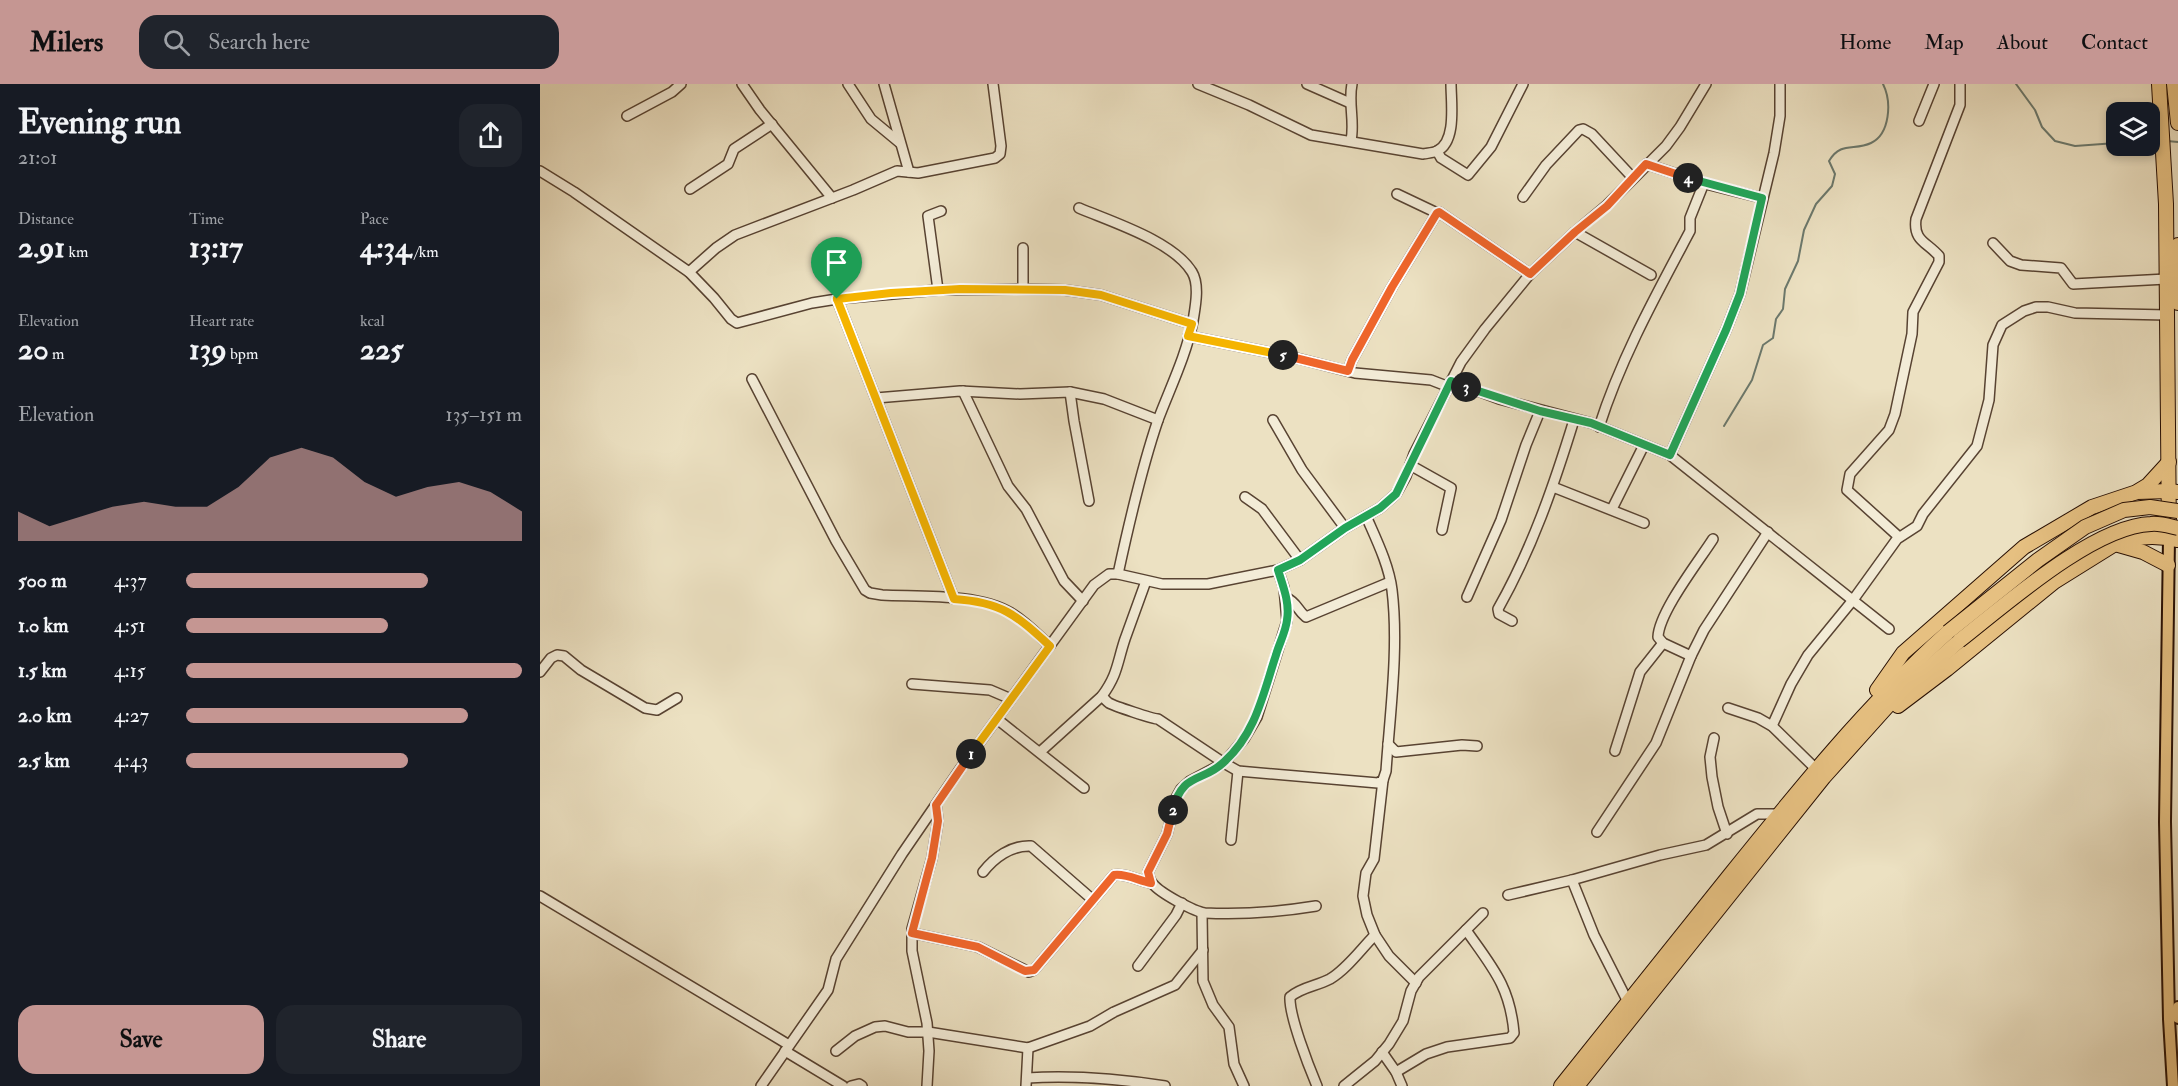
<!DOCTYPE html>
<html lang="en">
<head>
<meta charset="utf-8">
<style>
	:root { --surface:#171b24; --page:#20242c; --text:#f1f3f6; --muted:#9ea1a6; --accent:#c59692 }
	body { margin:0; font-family:"IM FELL Double Pica",serif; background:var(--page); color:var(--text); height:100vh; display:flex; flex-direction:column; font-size:22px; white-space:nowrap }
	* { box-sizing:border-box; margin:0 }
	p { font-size:20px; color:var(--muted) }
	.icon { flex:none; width:33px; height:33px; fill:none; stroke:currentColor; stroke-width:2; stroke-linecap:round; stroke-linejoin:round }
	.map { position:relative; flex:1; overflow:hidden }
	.panel { display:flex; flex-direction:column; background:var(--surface); width:540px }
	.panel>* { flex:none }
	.fabs { position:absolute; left:1566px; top:18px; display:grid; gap:12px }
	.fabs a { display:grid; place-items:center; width:54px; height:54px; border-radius:12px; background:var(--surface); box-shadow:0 3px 9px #0003; font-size:30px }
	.pin { position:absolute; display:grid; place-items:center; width:51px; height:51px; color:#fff; margin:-62px -26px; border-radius:50% 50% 50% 0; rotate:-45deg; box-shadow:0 0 6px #0007 }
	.pin .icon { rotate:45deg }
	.km { position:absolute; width:30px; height:30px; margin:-15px; border-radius:50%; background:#222; color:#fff; font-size:16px; line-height:30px; text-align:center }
	.round { display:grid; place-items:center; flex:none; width:63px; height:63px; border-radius:18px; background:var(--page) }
	.head { display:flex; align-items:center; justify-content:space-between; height:102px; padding:0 18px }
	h1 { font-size:33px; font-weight:700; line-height:45px }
	.stats { display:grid; grid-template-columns:repeat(3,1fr); gap:9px; height:102px; padding:6px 18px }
	.stats div { display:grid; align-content:center }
	.stats b { font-size:30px; font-weight:700 }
	.stats small { font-size:16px; font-weight:400 }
	.stats p { font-size:16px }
	.chart { height:168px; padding:12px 18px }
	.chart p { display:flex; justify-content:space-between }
	.chart svg { width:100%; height:108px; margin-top:6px; fill:var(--accent); opacity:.7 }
	.primary-button { display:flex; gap:12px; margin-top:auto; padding:12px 18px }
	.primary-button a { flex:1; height:69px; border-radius:18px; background:var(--accent); color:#111; font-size:24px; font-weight:700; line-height:69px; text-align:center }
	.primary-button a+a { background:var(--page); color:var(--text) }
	ul { padding:0 18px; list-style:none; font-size:20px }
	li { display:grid; grid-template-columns:96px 72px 1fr; align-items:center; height:45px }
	li i { height:15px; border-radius:8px; background:var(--accent) }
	header { display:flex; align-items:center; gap:36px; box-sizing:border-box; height:84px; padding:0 30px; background:var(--accent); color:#111 }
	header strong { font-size:28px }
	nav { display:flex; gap:33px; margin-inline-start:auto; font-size:21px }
	.search { width:420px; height:54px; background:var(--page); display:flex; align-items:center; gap:15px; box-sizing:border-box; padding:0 21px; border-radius:18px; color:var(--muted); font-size:22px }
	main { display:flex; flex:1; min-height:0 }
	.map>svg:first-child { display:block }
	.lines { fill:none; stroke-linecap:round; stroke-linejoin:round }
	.stream { stroke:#6b786c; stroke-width:2 }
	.minor-casing { stroke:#584332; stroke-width:12 }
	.major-casing { stroke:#270e02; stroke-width:14 }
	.highway-casing { stroke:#270e02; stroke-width:16 }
	.minor { stroke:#f3ecd7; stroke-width:9 }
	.major { stroke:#e6c081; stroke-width:10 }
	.highway { stroke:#e6c081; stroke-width:14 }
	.highway-bridge-casing { stroke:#270e02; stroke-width:16; stroke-linecap:butt }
	.highway-bridge { stroke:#e6c081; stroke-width:14 }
	.split-1-casing { stroke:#fff; stroke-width:12 }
	.split-2-casing { stroke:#fff; stroke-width:12 }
	.split-3-casing { stroke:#fff; stroke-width:12 }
	.split-4-casing { stroke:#fff; stroke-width:12 }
	.split-5-casing { stroke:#fff; stroke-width:12 }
	.split-6-casing { stroke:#fff; stroke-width:12 }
	.split-1 { stroke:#f5b400; stroke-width:8 }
	.split-2 { stroke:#f0652b; stroke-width:8 }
	.split-3 { stroke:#22a559; stroke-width:8 }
	.split-4 { stroke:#22a559; stroke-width:8 }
	.split-5 { stroke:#f0652b; stroke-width:8 }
	.split-6 { stroke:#f5b400; stroke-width:8 }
</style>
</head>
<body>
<header>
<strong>Milers</strong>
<div class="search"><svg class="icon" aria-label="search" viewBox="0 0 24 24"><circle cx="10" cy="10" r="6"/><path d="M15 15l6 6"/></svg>Search here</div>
<nav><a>Home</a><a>Map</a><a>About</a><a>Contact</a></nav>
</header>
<main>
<section class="panel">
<div class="head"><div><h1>Evening run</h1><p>21:01</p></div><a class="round"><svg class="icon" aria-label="share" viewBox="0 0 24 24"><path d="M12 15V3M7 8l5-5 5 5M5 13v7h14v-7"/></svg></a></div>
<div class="stats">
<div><p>Distance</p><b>2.91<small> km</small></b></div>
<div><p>Time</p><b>13:17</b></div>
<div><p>Pace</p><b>4:34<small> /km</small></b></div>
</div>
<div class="stats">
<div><p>Elevation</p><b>20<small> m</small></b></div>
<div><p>Heart rate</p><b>139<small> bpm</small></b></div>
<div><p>kcal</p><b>225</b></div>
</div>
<div class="chart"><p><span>Elevation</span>135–151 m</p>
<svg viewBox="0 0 160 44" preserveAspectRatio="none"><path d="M0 44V32L10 38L20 34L30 30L40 28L50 30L60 30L70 22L80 10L90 6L100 10L110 20L120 26L130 22L140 20L150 24L160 32V44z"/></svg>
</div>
<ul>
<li><b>500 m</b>4:37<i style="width:72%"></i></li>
<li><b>1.0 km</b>4:51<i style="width:60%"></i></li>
<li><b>1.5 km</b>4:15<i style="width:100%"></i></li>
<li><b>2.0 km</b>4:27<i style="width:84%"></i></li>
<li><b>2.5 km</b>4:43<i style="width:66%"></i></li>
</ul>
<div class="primary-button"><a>Save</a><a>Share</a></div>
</section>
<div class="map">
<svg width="1638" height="1002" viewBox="0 0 1638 1002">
	<rect width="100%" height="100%" fill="#ece1c2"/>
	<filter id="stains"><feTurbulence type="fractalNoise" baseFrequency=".00333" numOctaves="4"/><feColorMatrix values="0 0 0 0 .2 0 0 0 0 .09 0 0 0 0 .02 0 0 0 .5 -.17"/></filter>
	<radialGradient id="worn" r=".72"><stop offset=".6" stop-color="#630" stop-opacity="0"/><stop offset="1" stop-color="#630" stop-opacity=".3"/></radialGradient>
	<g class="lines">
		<g class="stream">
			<polyline points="1476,0 1495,26 1502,43 1515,57 1535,62 1576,59"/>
			<polyline points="1610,56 1619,57"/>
			<polyline points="1627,57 1638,58"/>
			<path d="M1184 342 1212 296 1223 261 1233 254 1236 235 1243 225 1245 205 1258 177 1264 146 1276 120 1292 102 1295 90 1289 77C1301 57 1314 67 1331 59 1350 50 1352 18 1343 0"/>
		</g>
		<g class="minor-casing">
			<g id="minor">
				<polyline points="202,0 220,26 292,114"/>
				<polyline points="308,0 331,35 360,59"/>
				<polyline points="344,0 369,88"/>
				<path d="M658 0 709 21 771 51 883 70C887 69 893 69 897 67 917 58 911 18 911 0"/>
				<polyline points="767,0 810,19"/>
				<polyline points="87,32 132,8 141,0"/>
				<polyline points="1379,37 1394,0"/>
				<path d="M811 56C815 38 808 19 812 0"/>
				<polyline points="897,67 901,74 928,91 951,63 983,0"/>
				<polyline points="1106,80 1170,101 1222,114"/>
				<polyline points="0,87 34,108 149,188 174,214 191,235 197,239 272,219 297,215 398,206 475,205 525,206 561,211 652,240"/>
				<polyline points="150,105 188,80 194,65 232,40"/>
				<polyline points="857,110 897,129"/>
				<polyline points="983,113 1006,81 1039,46 1043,45 1052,50 1093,94"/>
				<path d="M539 124C572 138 633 157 652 188 660 201 655 224 653 237 646 272 630 304 618 336 601 386 589 439 578 490"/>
				<polyline points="1035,148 1111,191"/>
				<polyline points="1453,159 1470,177 1481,181 1521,184 1533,200 1626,195"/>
				<polyline points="149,188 176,164 195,151 313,106 357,87 378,89 455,74 460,70 461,62 453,0"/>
				<polyline points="483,205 483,164"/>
				<polyline points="398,206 388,132 401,127"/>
				<polyline points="297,215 414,515"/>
				<polyline points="648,252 748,272 815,289 891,296 909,303"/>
				<polyline points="808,287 812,276 852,203 897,129 899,128 990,190"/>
				<path d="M212 295 296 457 325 506 330 509 342 511C379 513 438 509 471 529 485 537 498 551 510 562"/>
				<polyline points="911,297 959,315 1051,339 1130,371 1349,545"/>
				<polyline points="423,307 468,402 486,425 524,497 543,517"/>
				<polyline points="530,308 534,337 549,417"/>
				<polyline points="336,314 420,307 480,310 530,308 564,315 618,336"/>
				<polyline points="733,336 762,386 805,444"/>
				<path d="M1059 343C1081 274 1116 211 1150 147V134L1164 99"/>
				<polyline points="1130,371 1186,246 1200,210 1234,69 1240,32 1240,0"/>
				<polyline points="870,381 911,404 902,446"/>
				<polyline points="1013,403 1104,439"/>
				<polyline points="705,413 722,425 760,476"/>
				<polyline points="1072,425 1104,361"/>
				<path d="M1359 453 1307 406 1310 390 1349 346 1355 330 1372 250 1373 228 1399 178V172C1387 158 1373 157 1376 135L1420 21V0"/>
				<path d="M738 486 744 504 747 537 717 633 704 655 684 679 650 697 641 705 636 714 627 750 608 788C609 792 610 797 613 800 620 809 655 828 665 829 702 831 739 828 776 822"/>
				<path d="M745 513C758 519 756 525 766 533L850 498"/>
				<polyline points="927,513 961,436 986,361 1000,327"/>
				<path d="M972 537 959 530 958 525C992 465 1014 401 1034 336"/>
				<path d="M1151 572 1123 559 1118 553C1119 528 1159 477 1173 455"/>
				<polyline points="0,588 11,574 17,571 24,572 41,586 105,624 117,626 137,614"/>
				<polyline points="372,600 450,606 471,615"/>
				<path d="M562 612C564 614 566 617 569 619 574 622 613 635 618 635L684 679 698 687 838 699 843 696 846 687C850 629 859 563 852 506 849 481 836 455 826 432"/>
				<polyline points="1188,624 1218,634 1232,642 1276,685"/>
				<polyline points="457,635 544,704"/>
				<polyline points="1232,642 1251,600 1268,571 1313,516 1357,455 1377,442 1383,430 1437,362 1449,316 1453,261 1462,241 1484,227 1496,223 1508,223 1535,229 1627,231"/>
				<polyline points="1174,654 1170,673 1172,693 1178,723 1187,750"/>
				<polyline points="848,660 856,668 922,661 937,662"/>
				<polyline points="1075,667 1100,588 1123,559"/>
				<path d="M500 668 562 612C578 590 577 579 585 555 592 536 599 516 606 497"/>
				<polyline points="843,696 834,775 826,789 823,812 827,831 835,851 849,872 876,899"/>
				<polyline points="1057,748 1116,659 1151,572 1164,546 1228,448"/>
				<polyline points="691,756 698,687"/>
				<path d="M443 788C454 774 471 761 491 762L553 816"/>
				<polyline points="1032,796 1054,851 1088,918"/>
				<polyline points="968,811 1032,796 1120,771 1166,761 1217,730 1238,730"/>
				<polyline points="0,812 249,961"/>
				<polyline points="662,829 663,897 673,921 689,943 694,980 704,1002"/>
				<path d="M372 849 438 863 489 888 494 886 574 791C586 789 599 797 611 799"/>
				<polyline points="598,882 636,831 642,819"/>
				<polyline points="245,967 303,1002"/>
				<polyline points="296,967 315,952 335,943 345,942 368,948 388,948 488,964 550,942 574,928 635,901 663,866"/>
				<polyline points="842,968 856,988 862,1002"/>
				<path d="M856 988 886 970 907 963 970 954 974 949C970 902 952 883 926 846"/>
				<path d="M487 994C533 991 580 995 625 1002"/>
				<polyline points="221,1002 288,906 296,875 362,770 421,684 554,501 569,490 578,490 622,500 668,500 738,486 760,476 805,444 840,424 856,410 866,392 874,370 921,278 945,245 990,190 1035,148 1067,121 1126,62 1140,43 1166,0"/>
				<polyline points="311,1002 319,1000 322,1002"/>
				<polyline points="387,1002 389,967 387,939 372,867 372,845 392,774 398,737 396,721"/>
				<polyline points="486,1002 488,964"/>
				<path d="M777 1002C769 983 749 932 750 913 761 903 777 902 790 895 807 885 821 865 835 851"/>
				<polyline points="804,1002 835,977 849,960 863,937 871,907 879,893 943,829"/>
			</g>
		</g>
		<g class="major-casing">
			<g id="major">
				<polyline points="1629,454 1625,738 1629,935 1633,1002"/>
				<polyline points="1638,923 1638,934"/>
			</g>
		</g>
		<g class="highway-casing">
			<g id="highway">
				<polyline points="1619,0 1626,120 1629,454"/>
				<polyline points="1634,0 1638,39"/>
				<polyline points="1638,161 1638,219"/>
				<polyline points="1598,407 1608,401 1629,378"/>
				<polyline points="1575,460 1603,468 1628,481"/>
				<polyline points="1337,606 1363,569 1484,463 1552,423 1597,408 1630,407 1638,408"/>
				<path d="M1358 622 1407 585 1514 498 1575 460C1596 452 1616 451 1637 456"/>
				<path d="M1021 1002C1077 932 1133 862 1189 792 1259 705 1325 623 1408 548"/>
				<polyline points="1037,1002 1284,693 1354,615 1419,557"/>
			</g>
		</g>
		<use href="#minor" class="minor"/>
		<use href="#major" class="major"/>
		<use href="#highway" class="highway"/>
		<g class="highway-bridge-casing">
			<g id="highway-bridge">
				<polyline points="1408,548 1498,476 1545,443 1584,426 1610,423 1638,427"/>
				<path d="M1419 557C1464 522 1553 442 1611 440 1620 439 1629 442 1638 444"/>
			</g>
		</g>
		<use href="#highway-bridge" class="highway-bridge"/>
	</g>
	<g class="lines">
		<g class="split-1-casing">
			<path id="split-1" d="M297 215 414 515C462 518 476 531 510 562L431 670"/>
		</g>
		<g class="split-2-casing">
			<path id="split-2" d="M431 670 396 721 398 737 392 774 372 849 438 863 485 887 494 886 574 791C586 789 599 797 611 799L608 788 627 750 633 726"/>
		</g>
		<g class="split-3-casing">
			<path id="split-3" d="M633 726C642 688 662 699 684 678 716 649 723 610 736 571 739 560 746 547 747 536 750 519 743 502 738 486L760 476 805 444 840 424 856 410 911 297 926 303"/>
		</g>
		<g class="split-4-casing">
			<polyline id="split-4" points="926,303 1000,327 1051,339 1130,371 1186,246 1200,210 1222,114 1148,94"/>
		</g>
		<g class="split-5-casing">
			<polyline id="split-5" points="743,271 808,287 812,276 852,203 897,129 899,128 990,190 1035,148 1067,122 1106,80 1148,94"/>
		</g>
		<g class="split-6-casing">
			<polyline id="split-6" points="297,215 351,209 420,205 525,206 561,211 652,240 648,252 743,271"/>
		</g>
		<use href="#split-1" class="split-1"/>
		<use href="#split-2" class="split-2"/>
		<use href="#split-3" class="split-3"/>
		<use href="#split-4" class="split-4"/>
		<use href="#split-5" class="split-5"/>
		<use href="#split-6" class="split-6"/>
	</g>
	<rect width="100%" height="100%" filter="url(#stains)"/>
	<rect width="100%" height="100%" fill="url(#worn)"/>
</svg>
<div class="fabs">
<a><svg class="icon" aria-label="layers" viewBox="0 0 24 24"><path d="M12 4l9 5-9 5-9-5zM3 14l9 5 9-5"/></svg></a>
</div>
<div class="pin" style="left:297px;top:215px;background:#1e9e55"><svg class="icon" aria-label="arrive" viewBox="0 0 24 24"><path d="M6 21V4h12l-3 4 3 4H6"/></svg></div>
<b class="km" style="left:431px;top:670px">1</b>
<b class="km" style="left:633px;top:726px">2</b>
<b class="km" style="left:926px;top:303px">3</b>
<b class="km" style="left:1148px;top:94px">4</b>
<b class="km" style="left:743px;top:271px">5</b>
</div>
</main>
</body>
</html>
